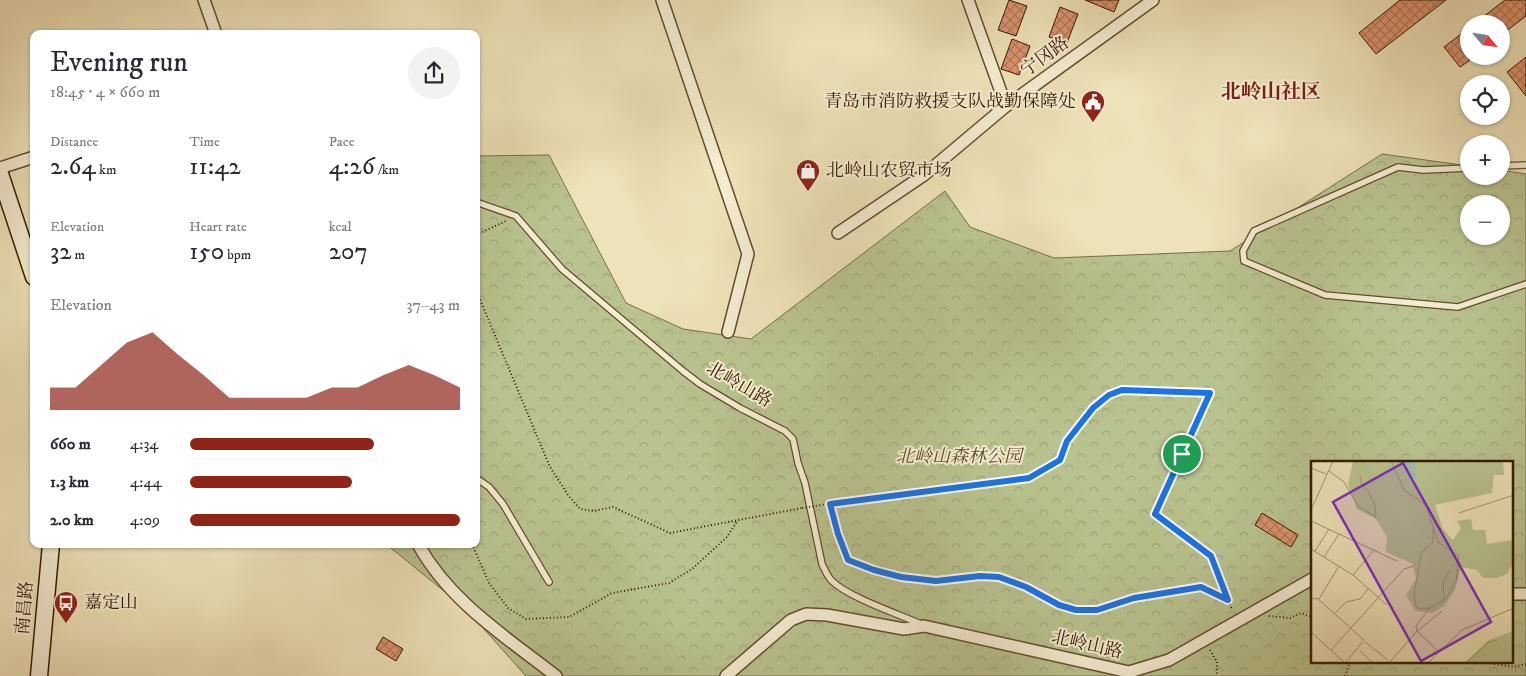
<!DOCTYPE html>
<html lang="en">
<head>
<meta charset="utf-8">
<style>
	:root { --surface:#fff; --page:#f2f2f3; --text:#2b2b33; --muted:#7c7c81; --accent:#8f2418 }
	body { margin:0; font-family:"IM FELL DW Pica","Noto Serif SC",serif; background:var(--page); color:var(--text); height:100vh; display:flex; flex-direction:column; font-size:19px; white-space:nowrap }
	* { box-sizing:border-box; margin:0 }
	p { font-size:16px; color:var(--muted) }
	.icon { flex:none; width:28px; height:28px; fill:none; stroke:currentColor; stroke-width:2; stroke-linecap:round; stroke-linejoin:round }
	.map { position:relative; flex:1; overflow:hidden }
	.details { position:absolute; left:30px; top:30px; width:450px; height:518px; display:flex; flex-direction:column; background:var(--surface); border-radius:10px; box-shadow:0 1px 4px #0004 }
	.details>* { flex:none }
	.needle { width:32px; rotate:119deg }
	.tools { position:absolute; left:1460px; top:15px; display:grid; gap:10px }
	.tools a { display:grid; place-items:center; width:50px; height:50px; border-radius:50%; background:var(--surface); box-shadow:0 1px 4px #0004; font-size:25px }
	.pin { position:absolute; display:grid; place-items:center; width:42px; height:42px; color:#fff; margin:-21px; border:2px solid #fff; border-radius:50%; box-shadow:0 1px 5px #0007 }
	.round { display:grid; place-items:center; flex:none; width:52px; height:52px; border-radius:26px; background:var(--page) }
	.headline { display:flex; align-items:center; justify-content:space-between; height:85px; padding:0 20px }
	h1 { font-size:28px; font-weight:600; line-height:38px }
	.metrics { display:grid; grid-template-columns:repeat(3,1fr); gap:8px; height:85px; padding:5px 20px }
	.metrics div { display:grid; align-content:center }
	.metrics b { font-size:25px; font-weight:600 }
	.metrics small { font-size:14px; font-weight:400 }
	.metrics p { font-size:14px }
	.chart { height:140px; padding:10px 20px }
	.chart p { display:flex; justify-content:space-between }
	.chart svg { width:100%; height:90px; margin-top:5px; fill:var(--accent); opacity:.7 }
	ul { padding:0 20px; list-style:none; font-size:16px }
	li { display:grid; grid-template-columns:80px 60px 1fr; align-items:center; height:38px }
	li i { height:12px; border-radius:6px; background:var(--accent) }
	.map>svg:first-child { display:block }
	.forest { fill:url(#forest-crowns); stroke:#786e48; fill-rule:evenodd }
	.building { fill:url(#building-cross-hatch); stroke:#361a00 }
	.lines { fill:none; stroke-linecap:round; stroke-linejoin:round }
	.lane-casing { stroke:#644c2e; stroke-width:8 }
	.street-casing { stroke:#644c2e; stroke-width:14 }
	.secondary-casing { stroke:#361a00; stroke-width:19 }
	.path { stroke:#361a00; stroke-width:2; stroke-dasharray:1 2.5; stroke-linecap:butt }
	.lane { stroke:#f4ecd1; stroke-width:5.5 }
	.street { stroke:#f4ecd1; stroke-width:11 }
	.secondary { stroke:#f4ecd1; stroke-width:16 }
	.path-bridge { stroke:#361a00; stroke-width:2; stroke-dasharray:1 2.5; stroke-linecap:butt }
	.route-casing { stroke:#fff; stroke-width:10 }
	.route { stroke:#1a73e8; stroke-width:6 }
	.labels { text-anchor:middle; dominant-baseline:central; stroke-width:4; stroke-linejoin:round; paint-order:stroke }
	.street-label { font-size:18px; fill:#361a00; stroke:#f4ecd1 }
	.poi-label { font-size:18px; fill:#361a00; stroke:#f4ecd1; text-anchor:start }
	.park-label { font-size:18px; font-style:italic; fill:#5d4d2b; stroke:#f4ecd1 }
	.quarter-label { font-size:20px; font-weight:bold; fill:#7a1f14; stroke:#f4ecd1 }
	.inset-road { fill:none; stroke:#a4926e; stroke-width:1 }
	.view { fill:#7b2cbf; fill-opacity:0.15; stroke:#7b2cbf; stroke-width:2.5 }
	.inset-edge { fill:none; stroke:#361a00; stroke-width:2.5 }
</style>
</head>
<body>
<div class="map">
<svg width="1526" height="676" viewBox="0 0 1526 676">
	<defs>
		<pattern id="forest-crowns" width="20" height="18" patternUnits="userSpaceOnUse" patternTransform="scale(1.25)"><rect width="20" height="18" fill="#b9c38f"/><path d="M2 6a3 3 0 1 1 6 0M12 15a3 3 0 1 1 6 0" fill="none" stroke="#a0a77a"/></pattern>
		<pattern id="building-cross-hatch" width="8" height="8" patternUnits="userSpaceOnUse" patternTransform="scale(1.25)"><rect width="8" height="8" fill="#dc9371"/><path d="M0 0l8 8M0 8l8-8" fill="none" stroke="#b3775a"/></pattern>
	</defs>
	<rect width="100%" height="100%" fill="#eee2b8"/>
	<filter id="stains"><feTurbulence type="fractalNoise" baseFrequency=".004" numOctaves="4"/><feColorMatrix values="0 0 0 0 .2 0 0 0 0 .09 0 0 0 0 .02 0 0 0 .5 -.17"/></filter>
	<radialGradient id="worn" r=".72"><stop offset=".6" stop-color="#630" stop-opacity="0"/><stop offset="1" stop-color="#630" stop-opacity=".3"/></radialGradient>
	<path class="forest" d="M1382 154 1469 166V176H1501V170L1526 174V676H526L466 609 386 544H476V156L549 155 626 303 683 329 751 339 945 191 970 227 1054 258 1230 251ZM1469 204H1501V236H1469ZM1312 462H1512V662H1312Z"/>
	<g class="building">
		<polygon points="1009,0 1027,6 1016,36 998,30"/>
		<polygon points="1085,0 1119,0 1114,12"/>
		<polygon points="1400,0 1446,0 1376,54 1359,33"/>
		<polygon points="1505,0 1526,0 1526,16 1501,35 1501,24 1474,24"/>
		<polygon points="1060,7 1078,14 1067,43 1049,37"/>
		<polygon points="1469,28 1469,61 1460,67 1444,47"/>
		<polygon points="1012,39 1030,46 1019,75 1001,69"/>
		<polygon points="1526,57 1526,96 1507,72"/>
		<polygon points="1262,513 1298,535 1291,547 1255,525"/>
		<polygon points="383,637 403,649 396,661 376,649"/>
	</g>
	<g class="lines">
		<g class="lane-casing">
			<g id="lane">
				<polyline points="1501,166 1526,165"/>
				<polyline points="1469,168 1423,170 1398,167 1254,231 1243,251 1244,261 1325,295 1458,307 1526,284"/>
				<path d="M476 202 516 216 562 269 683 371 700 384 740 408 785 431 793 439 798 463 805 483 822 564C825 570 827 576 832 581 848 597 898 614 921 624"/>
				<polyline points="476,478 489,487 503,504 549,582"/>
			</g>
		</g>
		<g class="street-casing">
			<g id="street">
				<polyline points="204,0 216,34"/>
				<polyline points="662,0 748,254 728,332"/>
				<polyline points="968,0 1006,106"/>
				<polyline points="0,168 34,157"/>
				<polyline points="838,233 924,175 1006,106 1153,0"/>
				<path d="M418 544C449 601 506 637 556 676"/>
				<polyline points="1512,594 1526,594"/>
				<polyline points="726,676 791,620 806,614 827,615 904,629 924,626 1129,672 1169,660 1312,579"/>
			</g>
		</g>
		<g class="secondary-casing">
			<g id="secondary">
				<polyline points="0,174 34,277"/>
				<polyline points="39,676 51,544"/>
			</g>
		</g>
		<g class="path">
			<polyline points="476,235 506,221"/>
			<polyline points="476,290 550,467 568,495 580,509 594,511 613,507 670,533 802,508"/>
			<polyline points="834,503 1029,478 1060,460 1067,441 1093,408 1109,395 1122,390 1210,393 1155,515 1211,556 1232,610"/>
			<polyline points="830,504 838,533 848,560 874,570 901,577 936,581 980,576 999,577 1026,587 1059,605 1076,610 1097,610 1134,598 1201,587 1228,600"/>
			<polyline points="472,544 489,583 508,608 526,619 569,617 612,593 669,583 692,569 727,537 738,520"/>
			<polyline points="1269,616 1290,618 1301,613 1312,617"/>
			<polyline points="1210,650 1217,662 1217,676"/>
			<polyline points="1484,662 1513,667 1526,664"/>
			<polyline points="1345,676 1350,662"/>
		</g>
		<use href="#lane" class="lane"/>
		<use href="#street" class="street"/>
		<use href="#secondary" class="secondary"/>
		<polyline class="path-bridge" points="802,508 834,503"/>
	</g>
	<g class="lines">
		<g class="route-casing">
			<polygon id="route" points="1122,390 1210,393 1155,514 1211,556 1228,600 1201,587 1134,598 1097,610 1076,610 1059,605 1026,587 999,577 980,576 936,581 901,577 874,570 848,560 838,534 830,504 1029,478 1060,460 1067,441 1093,408 1109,395"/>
		</g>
		<use href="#route" class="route"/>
	</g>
	<defs>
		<g id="civic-pin" transform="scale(1.25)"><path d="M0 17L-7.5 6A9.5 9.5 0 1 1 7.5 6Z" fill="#8f2418" stroke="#f4ecd1"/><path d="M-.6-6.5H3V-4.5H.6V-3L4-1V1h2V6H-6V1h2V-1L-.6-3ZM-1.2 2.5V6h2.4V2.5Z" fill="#fff"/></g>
		<g id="shop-pin" transform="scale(1.25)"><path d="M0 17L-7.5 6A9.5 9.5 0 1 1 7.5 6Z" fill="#8f2418" stroke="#f4ecd1"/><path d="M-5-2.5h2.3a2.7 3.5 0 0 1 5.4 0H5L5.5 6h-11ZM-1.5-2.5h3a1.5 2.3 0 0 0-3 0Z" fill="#fff"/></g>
		<g id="bus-pin" transform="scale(1.25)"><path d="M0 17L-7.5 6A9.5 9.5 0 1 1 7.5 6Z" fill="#8f2418" stroke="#f4ecd1"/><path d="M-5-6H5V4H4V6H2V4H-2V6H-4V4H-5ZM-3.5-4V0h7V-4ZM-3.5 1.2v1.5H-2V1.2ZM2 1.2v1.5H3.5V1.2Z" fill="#fff"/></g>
	</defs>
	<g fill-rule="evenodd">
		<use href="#civic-pin" x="1093" y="102"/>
		<use href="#shop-pin" x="808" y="171"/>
		<use href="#bus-pin" x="66" y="603"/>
	</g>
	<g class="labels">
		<g class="street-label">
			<text transform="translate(1045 57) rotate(-36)">宁冈路</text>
			<text transform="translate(739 385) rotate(30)">北岭山路</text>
			<text transform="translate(25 608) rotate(-85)">南昌路</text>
			<text transform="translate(1087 645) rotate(13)">北岭山路</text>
		</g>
		<g class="poi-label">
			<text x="1076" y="102" text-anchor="end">青岛市消防救援支队战勤保障处</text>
			<text x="826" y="171">北岭山农贸市场</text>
			<text x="84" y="603">嘉定山</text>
		</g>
		<g class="park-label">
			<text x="959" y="457">北岭山森林公园</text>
		</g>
		<g class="quarter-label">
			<text x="1271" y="92">北岭山社区</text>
		</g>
	</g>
	<g transform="translate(1311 461)">
		<rect width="202" height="202" fill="#eee2b8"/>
		<path d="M42 0H192L193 14H183L181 32 124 44 132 68 142 79 150 67 146 60 160 58 162 69H174L176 83 202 79V102L196 113 185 117H172L166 109 150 106 144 129 133 145 121 152 104 150 95 134 105 118 102 103 75 91 76 76 65 58 46 48 37 23ZM202 170V202H153L178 179Z" fill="#b9c38f"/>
		<path d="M90 0H104L105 17 101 18Z" fill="#9abfaa"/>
		<path class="inset-road" d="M80 0 93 29 115 44 127 81 148 95 145 120 135 138 119 147 109 148 105 146 103 134 110 92 122 81V68M0 7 15 13M18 10 33 21 47 45 65 56 64 45 58 31 51 24 49 15M0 49 22 0M148 52 203 34M0 60 86 100M0 88 42 114 76 144M4 90 18 68M13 96 28 73M42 114 63 89M0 137 7 138 53 179 34 202M67 137 93 108 103 105M8 138 28 105M133 139 132 121 139 109M24 152 35 141 49 138 57 128M0 171 34 202M54 181 77 199M20 189 67 137M49 190 62 202M128 191 106 170 131 150M78 202 106 170 105 165 118 148M117 202 151 169 203 147M155 202 178 181 186 179"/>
		<path class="view" d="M92 2 180 161 110 200 22 41Z"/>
		<rect width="202" height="202" class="inset-edge"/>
	</g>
	<rect width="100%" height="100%" filter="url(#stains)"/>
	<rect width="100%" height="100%" fill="url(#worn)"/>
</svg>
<div class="tools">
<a><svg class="needle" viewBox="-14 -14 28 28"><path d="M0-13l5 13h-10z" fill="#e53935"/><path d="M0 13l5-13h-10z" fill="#7c7c81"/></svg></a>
<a><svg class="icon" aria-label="locate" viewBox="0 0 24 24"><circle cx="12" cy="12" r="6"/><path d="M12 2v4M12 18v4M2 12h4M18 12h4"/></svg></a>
<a>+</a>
<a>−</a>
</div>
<div class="pin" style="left:1182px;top:454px;background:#1e9e55"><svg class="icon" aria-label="arrive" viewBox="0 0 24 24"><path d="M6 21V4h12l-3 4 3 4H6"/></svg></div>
<section class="details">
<div class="headline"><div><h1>Evening run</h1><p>18:45 · 4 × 660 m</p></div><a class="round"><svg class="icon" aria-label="share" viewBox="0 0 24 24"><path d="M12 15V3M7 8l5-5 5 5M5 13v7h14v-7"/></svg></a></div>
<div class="metrics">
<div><p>Distance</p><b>2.64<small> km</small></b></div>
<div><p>Time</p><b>11:42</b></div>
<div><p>Pace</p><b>4:26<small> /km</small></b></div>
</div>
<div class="metrics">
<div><p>Elevation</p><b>32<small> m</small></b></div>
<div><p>Heart rate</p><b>150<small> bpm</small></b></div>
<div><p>kcal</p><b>207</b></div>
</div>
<div class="chart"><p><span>Elevation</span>37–43 m</p>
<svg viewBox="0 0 160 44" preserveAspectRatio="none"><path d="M0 44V33L10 33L20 22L30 11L40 6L50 17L60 27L70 38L80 38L90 38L100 38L110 33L120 33L130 27L140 22L150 27L160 33V44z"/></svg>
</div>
<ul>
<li><b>660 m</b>4:34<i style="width:68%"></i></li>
<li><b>1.3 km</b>4:44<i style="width:60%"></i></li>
<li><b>2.0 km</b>4:09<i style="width:100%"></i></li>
</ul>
</section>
</div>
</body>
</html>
